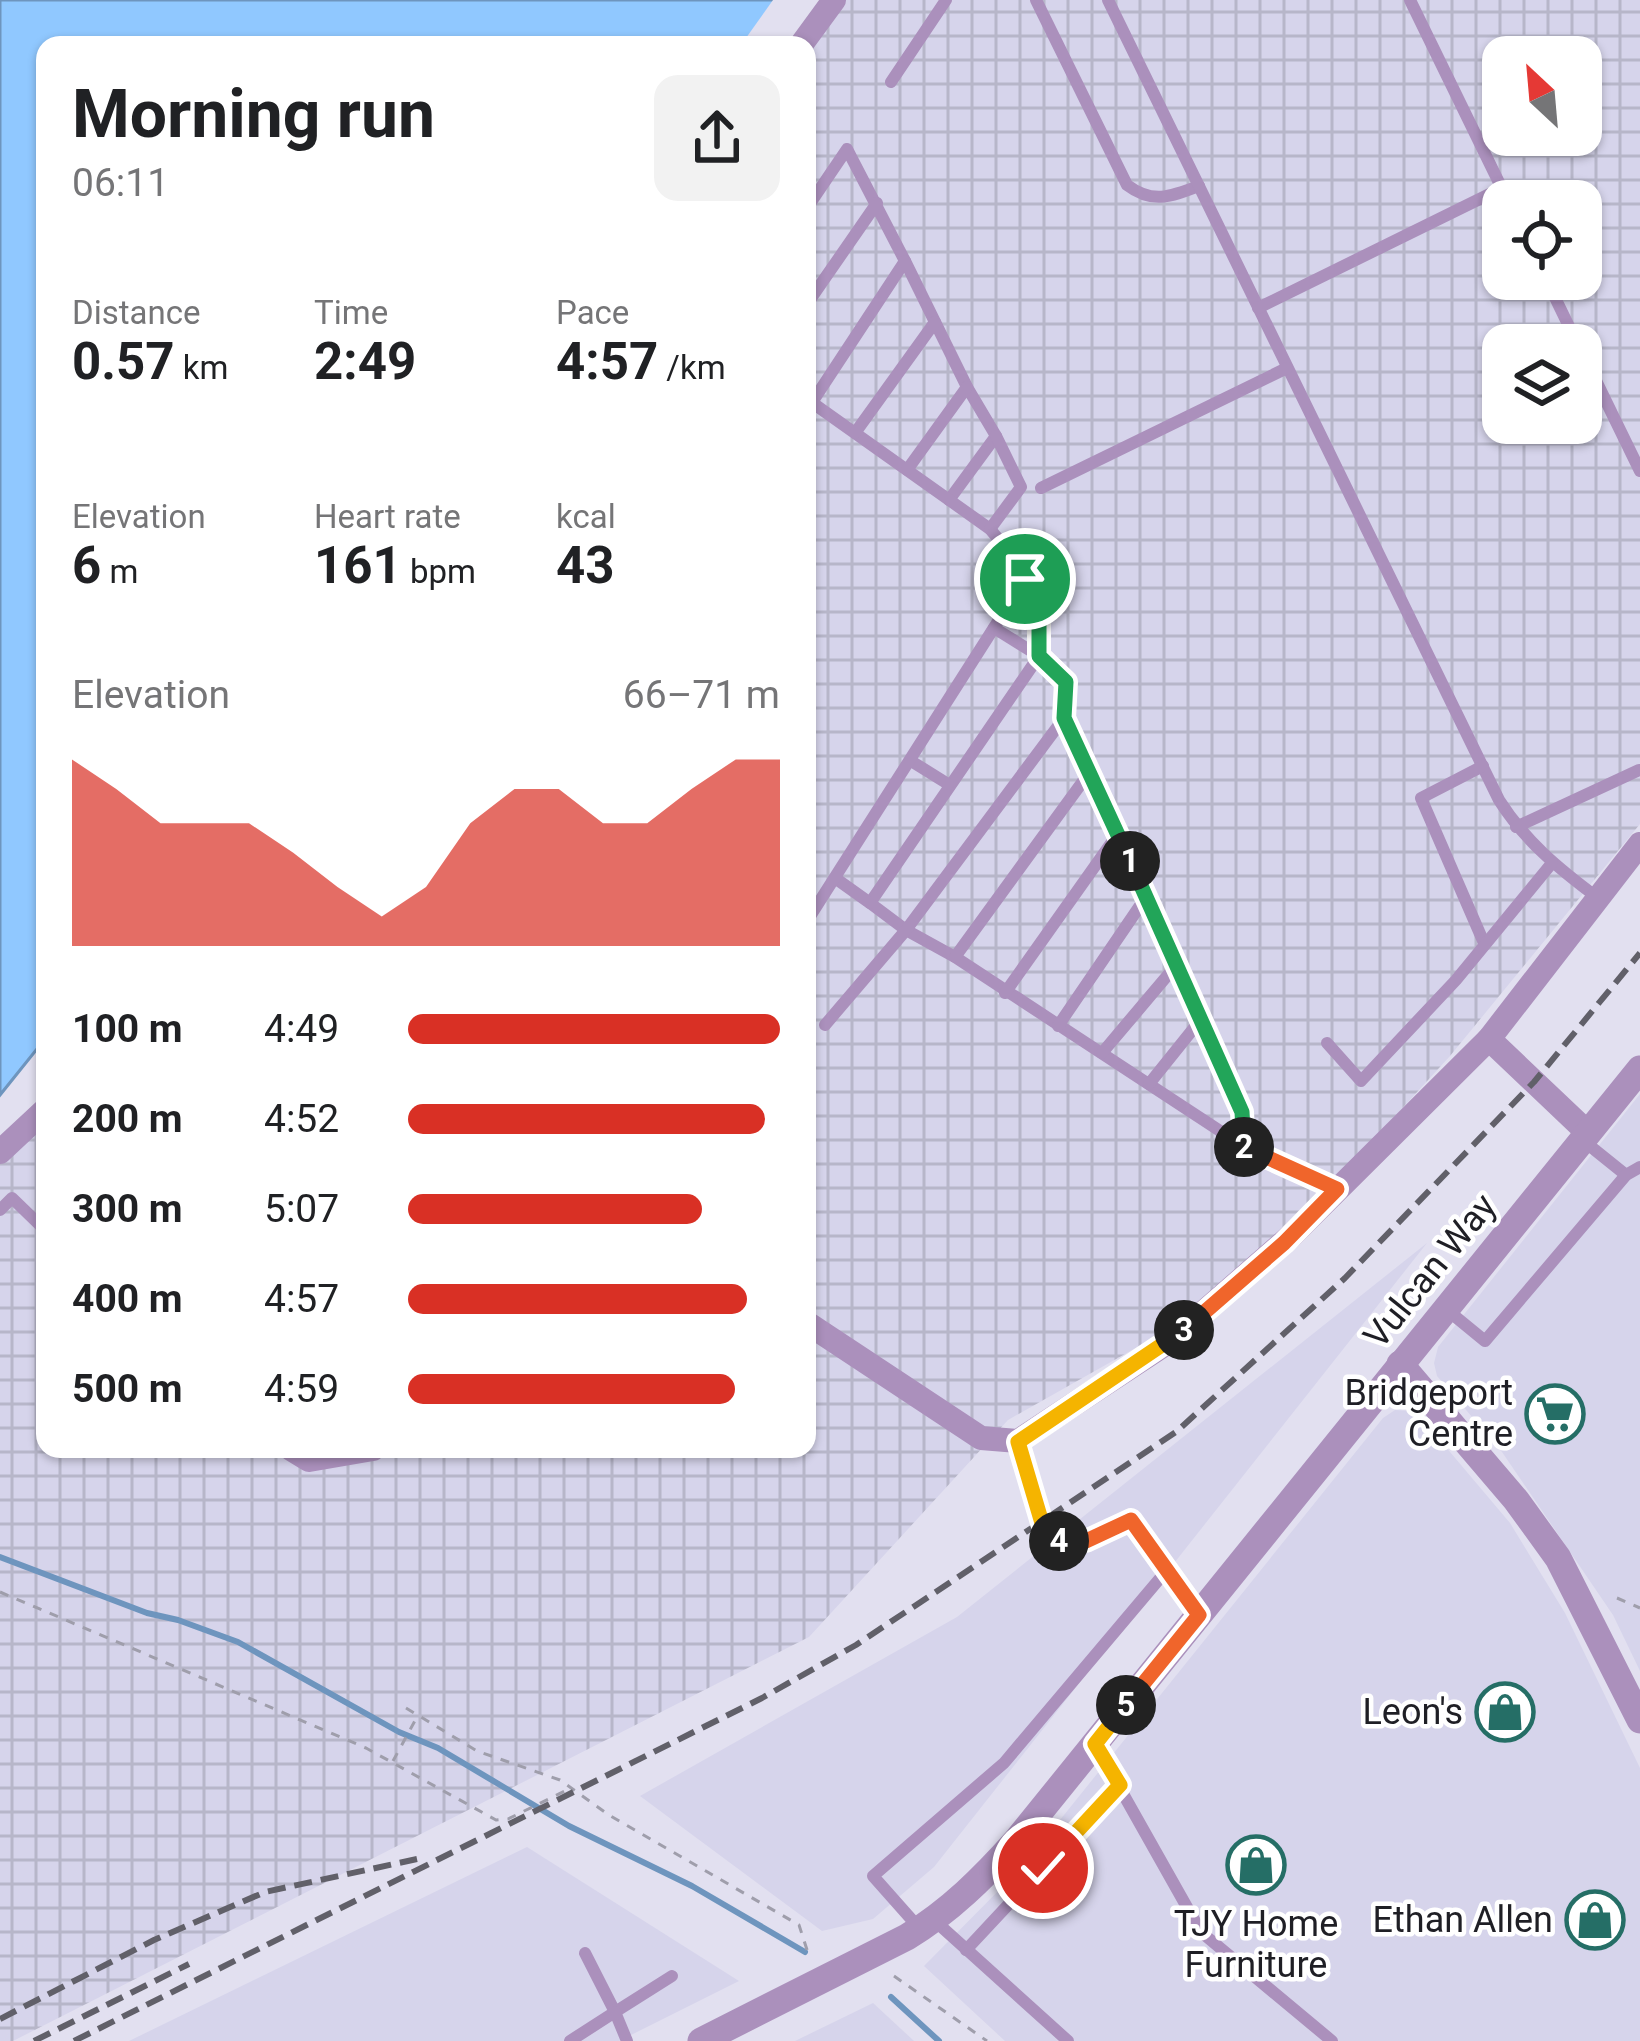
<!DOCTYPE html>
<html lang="en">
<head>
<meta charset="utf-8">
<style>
	:root { --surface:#fff; --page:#f2f2f2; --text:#202124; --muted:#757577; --accent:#d93025 }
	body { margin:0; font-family:Roboto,sans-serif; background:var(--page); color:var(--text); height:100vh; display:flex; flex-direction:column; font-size:45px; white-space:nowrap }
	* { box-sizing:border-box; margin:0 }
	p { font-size:39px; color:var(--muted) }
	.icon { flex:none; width:66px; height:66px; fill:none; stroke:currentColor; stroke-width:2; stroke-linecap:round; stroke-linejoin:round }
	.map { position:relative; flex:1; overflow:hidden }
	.side { position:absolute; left:36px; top:36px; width:780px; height:1422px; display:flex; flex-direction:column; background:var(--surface); border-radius:24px; box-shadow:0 3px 9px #0004 }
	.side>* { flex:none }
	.needle { width:78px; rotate:334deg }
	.controls { position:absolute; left:1482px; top:36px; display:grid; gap:24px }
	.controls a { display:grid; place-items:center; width:120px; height:120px; border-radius:24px; background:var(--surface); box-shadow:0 3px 9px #0004; font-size:60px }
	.pin { position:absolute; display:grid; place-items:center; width:102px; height:102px; color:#fff; margin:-51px; border:6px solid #fff; border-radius:50%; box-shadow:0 3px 12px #0007 }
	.km { position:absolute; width:60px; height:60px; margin:-30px; border-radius:50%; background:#222; color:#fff; font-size:33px; line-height:60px; text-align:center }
	.round { display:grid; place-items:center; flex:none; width:126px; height:126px; border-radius:24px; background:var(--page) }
	.summary { display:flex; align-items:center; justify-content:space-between; height:204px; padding:0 36px }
	h1 { font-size:66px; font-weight:700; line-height:90px }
	.stats { display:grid; grid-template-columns:repeat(3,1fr); gap:18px; height:204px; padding:12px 36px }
	.stats div { display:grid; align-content:center }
	.stats b { font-size:51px; font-weight:700 }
	.stats small { font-size:33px; font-weight:400 }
	.stats p { font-size:33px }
	.chart { height:336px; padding:24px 36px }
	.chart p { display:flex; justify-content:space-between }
	.chart svg { width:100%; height:216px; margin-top:12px; fill:var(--accent); opacity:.7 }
	ul { padding:0 36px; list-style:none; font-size:39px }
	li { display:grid; grid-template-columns:192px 144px 1fr; align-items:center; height:90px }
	li i { height:30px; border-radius:15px; background:var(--accent) }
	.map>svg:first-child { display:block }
	.built { fill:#d6d4eb }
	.industrial { fill:url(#industrial-grid); fill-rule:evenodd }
	.water { fill:#90c8ff; stroke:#6e95be; stroke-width:3 }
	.pier { fill:#e2e0f0 }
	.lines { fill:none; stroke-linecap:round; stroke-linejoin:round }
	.stream { stroke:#6e95be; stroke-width:6 }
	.path { stroke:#9f9eab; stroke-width:3; stroke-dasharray:9 9; stroke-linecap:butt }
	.service { stroke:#ab90bc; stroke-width:12 }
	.minor { stroke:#ab90bc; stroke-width:24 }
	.tertiary { stroke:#ab90bc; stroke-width:27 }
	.rail { stroke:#616069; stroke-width:6; stroke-dasharray:18 9; stroke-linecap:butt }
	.split-1-casing { stroke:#fff; stroke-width:24 }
	.split-2-casing { stroke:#fff; stroke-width:24 }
	.split-3-casing { stroke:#fff; stroke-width:24 }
	.split-4-casing { stroke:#fff; stroke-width:24 }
	.split-5-casing { stroke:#fff; stroke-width:24 }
	.split-6-casing { stroke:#fff; stroke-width:24 }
	.split-1 { stroke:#22a559; stroke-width:15 }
	.split-2 { stroke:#22a559; stroke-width:15 }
	.split-3 { stroke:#f0652b; stroke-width:15 }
	.split-4 { stroke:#f5b400; stroke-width:15 }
	.split-5 { stroke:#f0652b; stroke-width:15 }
	.split-6 { stroke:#f5b400; stroke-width:15 }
	.labels { text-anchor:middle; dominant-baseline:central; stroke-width:9; stroke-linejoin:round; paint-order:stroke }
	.street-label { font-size:36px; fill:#1f1f25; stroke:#fff }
	.poi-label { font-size:36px; fill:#1f1f25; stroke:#fff; text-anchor:end }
</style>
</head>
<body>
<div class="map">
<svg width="1640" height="2041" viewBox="0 0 1640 2041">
	<defs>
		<pattern id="industrial-grid" width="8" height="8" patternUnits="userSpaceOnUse" patternTransform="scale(3)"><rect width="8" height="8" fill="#d6d4eb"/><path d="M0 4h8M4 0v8" fill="none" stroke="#b7b6c9"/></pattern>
	</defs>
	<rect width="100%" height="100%" fill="#e2e0f0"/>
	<g class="built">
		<polygon points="1640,1094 1640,1671 1613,1615 1502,1452 1437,1376 1434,1363 1438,1347"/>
		<polygon points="1427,1243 934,1867 873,1919 822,1931 640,1796 957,1617"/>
		<polygon points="1395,1410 1410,1411 1423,1420 1510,1523 1565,1613 1640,1768 1640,2041 1005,2041 924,1966 1023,1866 1383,1418"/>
		<polygon points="527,1847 739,1981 619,2041 129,2041"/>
		<polygon points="873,2003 914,2041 795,2041"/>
	</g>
	<path class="industrial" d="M834 0H1640V824L1450 1056 1344 1172 1255 1255 1164 1332 1008 1420 809 1637 13 2041H0V1152L45 1110V1449H807V45ZM1503 57H1581V135H1503ZM1503 201H1581V279H1503ZM1503 345H1581V423H1503Z"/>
	<polygon class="water" points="0,0 802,0 769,45 45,45 45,1039 0,1095"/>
	<polygon class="pier" points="773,0 808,0 777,45 741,45"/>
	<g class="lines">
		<g class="stream">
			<polyline points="0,1557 147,1613 178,1620 238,1642 399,1732 438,1748 569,1826 692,1886 805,1952"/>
			<polyline points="891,1997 939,2041"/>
		</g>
		<g class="path">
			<polyline points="1024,1460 1042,1523 1061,1543 1086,1541 1117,1526"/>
			<polyline points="0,1592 366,1748 496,1820 508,1819 571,1788"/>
			<polyline points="1617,1598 1640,1608"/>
			<polyline points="406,1708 477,1751 560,1780 609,1815 799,1925 809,1956"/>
			<polyline points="393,1761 417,1717"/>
			<polyline points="894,1976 987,2041"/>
		</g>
		<g class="service">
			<path d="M1036 0 1127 185C1152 204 1170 197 1199 186"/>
			<path d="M1108 0 1499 800C1525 841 1559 869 1598 898"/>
			<polyline points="1410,0 1508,201"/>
			<polyline points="891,82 946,0"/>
			<polyline points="807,208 847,149 905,261 807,410"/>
			<polyline points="905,261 967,387 996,436 949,500"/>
			<polyline points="1546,279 1578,345"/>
			<polyline points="807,304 877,203"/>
			<polyline points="1258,308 1502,188"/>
			<polyline points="1581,350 1640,471"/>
			<path d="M807 399 990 529C1011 553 1031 583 1038 616 1040 628 1038 643 1039 656L870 903 906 930 955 957 1243 1146 1337 1189"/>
			<polyline points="855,433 935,322"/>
			<polyline points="907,470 967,387"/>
			<polyline points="1041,488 1287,368"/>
			<polyline points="990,529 1021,487 996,436"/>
			<polyline points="1064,718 1148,894 1242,1112 1243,1146"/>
			<polyline points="911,761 948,784"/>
			<polyline points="1483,766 1421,798 1484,943"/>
			<polyline points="1516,827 1639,770"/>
			<polyline points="835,878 870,903"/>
			<polyline points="807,921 1025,579"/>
			<polyline points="955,957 1089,773"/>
			<polyline points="1005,993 1117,835"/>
			<polyline points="825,1025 906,930 1064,718 1066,682 1039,656 994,628"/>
			<polyline points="1058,1026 1148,894"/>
			<polyline points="1327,1043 1361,1081 1456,980 1552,863"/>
			<polyline points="1102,1053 1178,963"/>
			<polyline points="1149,1084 1202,1018"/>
			<polyline points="1585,1142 1626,1175"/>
			<polyline points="0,1210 12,1198 45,1230"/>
			<polyline points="1446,1309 1485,1341 1626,1175 1640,1167"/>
			<polyline points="1131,1520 1198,1614"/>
			<polyline points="1095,1744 1201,1932 1332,2041"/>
			<polyline points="935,1921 1068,2041"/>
			<polyline points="920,1929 873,1876 1004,1763 1167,1570"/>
			<polyline points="966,1950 1120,1785"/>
			<polyline points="585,1953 615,2012 672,1976"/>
			<polyline points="570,2041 615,2012 627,2041"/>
		</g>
		<g class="minor">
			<polyline points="801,45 834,0"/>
			<polyline points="1489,1039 1588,1133"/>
			<polyline points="0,1152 45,1110"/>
			<polyline points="807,1323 981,1438 1018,1441 1173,1339 1292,1235 1489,1039 1640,844"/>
			<polyline points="291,1449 309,1460 373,1449"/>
		</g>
		<g class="tertiary">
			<polyline points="1400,1364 1516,1500 1558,1558 1640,1720"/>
			<path d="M701 2041 907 1937C950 1911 984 1877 1017 1840L1640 1069"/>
		</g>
		<g class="rail">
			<polyline points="0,2019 154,1940 265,1892 417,1859"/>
			<polyline points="34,2041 189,1964"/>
			<polyline points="74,2041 762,1698 856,1645 1176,1432 1345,1278 1534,1082 1640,953"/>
		</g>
	</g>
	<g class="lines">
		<g class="split-1-casing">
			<polyline id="split-1" points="1025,579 1039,620 1039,656 1066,682 1064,718 1130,861"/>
		</g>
		<g class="split-2-casing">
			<polyline id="split-2" points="1130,861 1242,1112 1244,1147"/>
		</g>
		<g class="split-3-casing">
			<polyline id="split-3" points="1184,1330 1284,1243 1337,1189 1244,1147"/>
		</g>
		<g class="split-4-casing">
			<polyline id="split-4" points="1059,1541 1042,1523 1018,1442 1184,1330"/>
		</g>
		<g class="split-5-casing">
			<polyline id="split-5" points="1059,1541 1086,1541 1131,1520 1199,1615 1126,1705"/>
		</g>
		<g class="split-6-casing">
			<polyline id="split-6" points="1043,1868 1120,1785 1095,1744 1126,1705"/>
		</g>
		<use href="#split-1" class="split-1"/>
		<use href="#split-2" class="split-2"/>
		<use href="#split-3" class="split-3"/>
		<use href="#split-4" class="split-4"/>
		<use href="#split-5" class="split-5"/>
		<use href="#split-6" class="split-6"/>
	</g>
	<defs>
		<g id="supermarket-ring" transform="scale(3)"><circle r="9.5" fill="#fff" stroke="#256e66" stroke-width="1.5"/><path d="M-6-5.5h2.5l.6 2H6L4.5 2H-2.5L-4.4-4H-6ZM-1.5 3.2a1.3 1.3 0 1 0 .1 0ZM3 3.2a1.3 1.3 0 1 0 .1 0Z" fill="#256e66"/></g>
		<g id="shop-ring" transform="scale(3)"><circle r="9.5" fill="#fff" stroke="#256e66" stroke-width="1.5"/><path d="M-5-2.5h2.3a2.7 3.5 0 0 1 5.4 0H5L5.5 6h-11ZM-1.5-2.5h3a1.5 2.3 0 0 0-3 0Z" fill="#256e66"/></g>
	</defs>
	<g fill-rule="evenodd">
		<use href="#supermarket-ring" x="1555" y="1414"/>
		<use href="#shop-ring" x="1505" y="1712"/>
		<use href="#shop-ring" x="1256" y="1865"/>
		<use href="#shop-ring" x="1595" y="1920"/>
	</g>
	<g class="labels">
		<g class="street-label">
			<text transform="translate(1430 1271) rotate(-51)">Vulcan Way</text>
		</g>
		<g class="poi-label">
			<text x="1513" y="1393">Bridgeport<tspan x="1513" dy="41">Centre</tspan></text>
			<text x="1463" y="1712">Leon's</text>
			<text x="1553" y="1920">Ethan Allen</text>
			<text x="1256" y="1924" text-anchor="middle">TJY Home<tspan x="1256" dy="41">Furniture</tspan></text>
		</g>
	</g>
</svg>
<div class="controls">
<a><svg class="needle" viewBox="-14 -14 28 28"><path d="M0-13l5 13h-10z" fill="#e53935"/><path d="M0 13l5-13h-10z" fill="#757577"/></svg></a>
<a><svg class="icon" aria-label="locate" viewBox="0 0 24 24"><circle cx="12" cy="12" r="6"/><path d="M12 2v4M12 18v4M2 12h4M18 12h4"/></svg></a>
<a><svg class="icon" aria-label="layers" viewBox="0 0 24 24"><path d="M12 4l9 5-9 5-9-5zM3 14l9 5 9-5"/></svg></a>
</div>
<div class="pin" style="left:1025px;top:579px;background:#1e9e55"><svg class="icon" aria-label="arrive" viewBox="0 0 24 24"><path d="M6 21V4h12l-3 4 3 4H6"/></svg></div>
<div class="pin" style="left:1043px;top:1868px;background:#d93025"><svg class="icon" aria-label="check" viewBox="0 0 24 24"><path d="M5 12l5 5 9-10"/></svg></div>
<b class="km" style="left:1130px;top:861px">1</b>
<b class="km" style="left:1244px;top:1147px">2</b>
<b class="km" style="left:1184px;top:1330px">3</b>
<b class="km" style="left:1059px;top:1541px">4</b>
<b class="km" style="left:1126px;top:1705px">5</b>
<section class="side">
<div class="summary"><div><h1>Morning run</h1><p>06:11</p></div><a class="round"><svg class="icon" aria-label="share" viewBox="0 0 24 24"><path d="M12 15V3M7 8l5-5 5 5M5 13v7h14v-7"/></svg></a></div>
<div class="stats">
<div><p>Distance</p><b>0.57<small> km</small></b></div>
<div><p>Time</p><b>2:49</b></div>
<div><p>Pace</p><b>4:57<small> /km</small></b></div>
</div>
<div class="stats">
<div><p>Elevation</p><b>6<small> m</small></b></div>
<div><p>Heart rate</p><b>161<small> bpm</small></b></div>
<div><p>kcal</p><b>43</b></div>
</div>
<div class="chart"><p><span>Elevation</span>66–71 m</p>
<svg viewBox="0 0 160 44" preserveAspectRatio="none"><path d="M0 44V6L10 12L20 19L30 19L40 19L50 25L60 32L70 38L80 32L90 19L100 12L110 12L120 19L130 19L140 12L150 6L160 6V44z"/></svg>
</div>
<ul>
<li><b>100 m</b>4:49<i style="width:100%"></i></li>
<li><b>200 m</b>4:52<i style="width:96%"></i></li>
<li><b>300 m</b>5:07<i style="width:79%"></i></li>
<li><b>400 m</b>4:57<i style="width:91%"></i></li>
<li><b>500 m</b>4:59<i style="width:88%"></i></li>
</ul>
</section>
</div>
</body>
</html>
